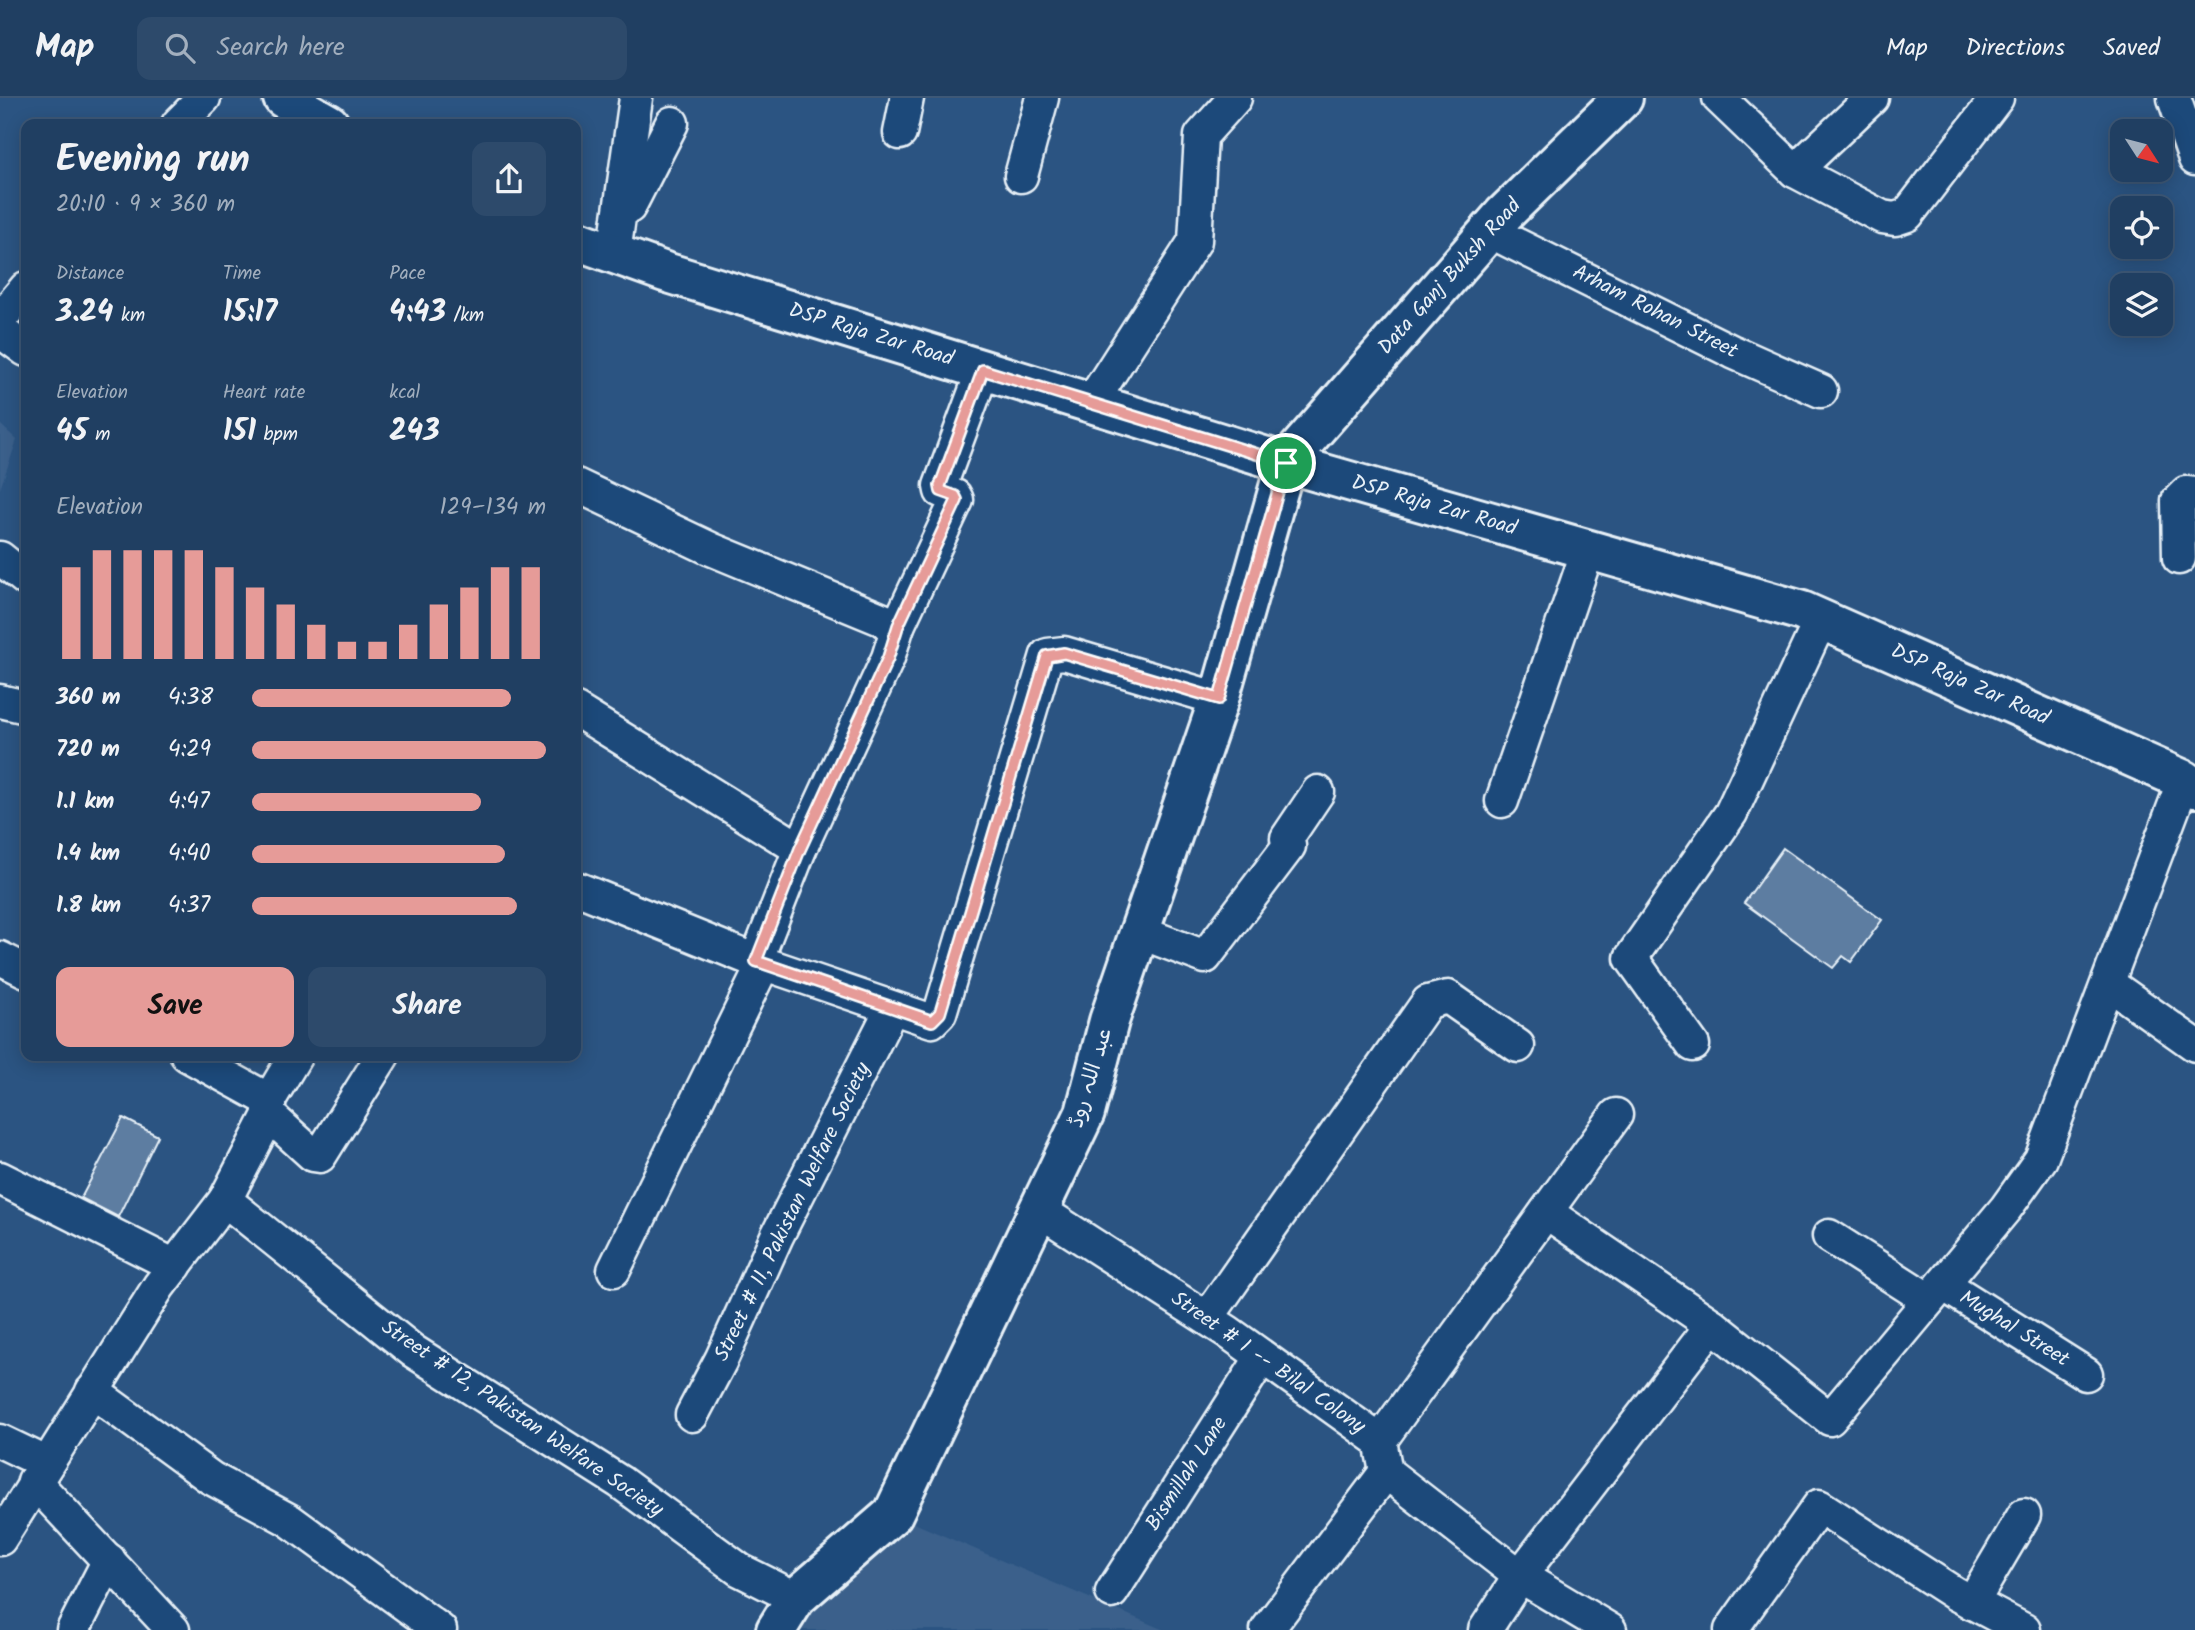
<!DOCTYPE html>
<html lang="en">
<head>
<meta charset="utf-8">
<style>
	:root { --surface:#203f62; --page:#2d4a6b; --text:#f1f3f6; --muted:#a2afbe; --line:#3d5877; --accent:#e69b98 }
	body { margin:0; font-family:Kalam,"Playpen Sans Arabic",sans-serif; background:var(--page); color:var(--text); height:100vh; display:flex; flex-direction:column; font-size:26px; white-space:nowrap }
	* { box-sizing:border-box; margin:0 }
	p { font-size:23px; color:var(--muted) }
	.icon { flex:none; width:38px; height:38px; fill:none; stroke:currentColor; stroke-width:2; stroke-linecap:round; stroke-linejoin:round }
	.map { position:relative; flex:1; overflow:hidden }
	.details { position:absolute; left:21px; top:21px; width:560px; height:942px; display:flex; flex-direction:column; background:var(--surface); border-radius:14px; box-shadow:0 4px 18px #0003,0 0 0 2px var(--line) }
	.details>* { flex:none }
	.needle { width:46px; rotate:126deg }
	.fabs { position:absolute; left:2110px; top:21px; display:grid; gap:14px }
	.fabs a { display:grid; place-items:center; width:63px; height:63px; border-radius:14px; background:var(--surface); box-shadow:0 4px 18px #0003,0 0 0 2px var(--line); font-size:35px }
	.pin { position:absolute; display:grid; place-items:center; width:60px; height:60px; color:#fff; margin:-30px; border:4px solid #fff; border-radius:50%; box-shadow:0 2px 7px #0007 }
	.round { display:grid; place-items:center; flex:none; width:74px; height:74px; border-radius:14px; background:var(--page) }
	.headline { display:flex; align-items:center; justify-content:space-between; height:119px; padding:0 35px }
	h1 { font-size:38px; font-weight:700; line-height:52px }
	.stats { display:grid; grid-template-columns:repeat(3,1fr); gap:10px; height:119px; padding:7px 35px }
	.stats div { display:grid; align-content:center }
	.stats b { font-size:30px; font-weight:700 }
	.stats small { font-size:19px; font-weight:400 }
	.stats p { font-size:19px }
	.chart { height:196px; padding:14px 35px }
	.chart p { display:flex; justify-content:space-between }
	.chart svg { width:100%; height:126px; margin-top:7px; stroke:var(--accent); stroke-width:6 }
	.action { display:flex; gap:14px; margin-top:auto; padding:14px 35px }
	.action a { flex:1; height:80px; border-radius:14px; background:var(--accent); color:#111; font-size:28px; font-weight:700; line-height:80px; text-align:center }
	.action a+a { background:var(--page); color:var(--text) }
	ul { padding:0 35px; list-style:none; font-size:23px }
	li { display:grid; grid-template-columns:112px 84px 1fr; align-items:center; height:52px }
	li i { height:18px; border-radius:9px; background:var(--accent) }
	header { display:flex; align-items:center; gap:42px; box-sizing:border-box; height:98px; padding:0 35px; background:var(--surface); border-bottom:2px solid var(--line) }
	header strong { font-size:33px }
	nav { display:flex; gap:38px; margin-inline-start:auto; font-size:24px }
	.search { width:490px; height:63px; background:var(--page); display:flex; align-items:center; gap:18px; box-sizing:border-box; padding:0 24px; border-radius:14px; color:var(--muted); font-size:26px }
	.map>svg:first-child { display:block }
	.built { fill:#3a608b }
	.building { fill:#5d7da1; stroke:#e8f1f8; stroke-width:2 }
	.lines { fill:none; stroke-linecap:round; stroke-linejoin:round }
	.minor-casing { stroke:#e8f1f8; stroke-width:37 }
	.tertiary-casing { stroke:#e8f1f8; stroke-width:44 }
	.minor { stroke:#1f4a7a; stroke-width:32 }
	.tertiary { stroke:#1f4a7a; stroke-width:38 }
	.route-casing { stroke:#fff; stroke-width:14 }
	.route { stroke:#e69b98; stroke-width:9 }
	.labels { text-anchor:middle; dominant-baseline:central; stroke-width:5; stroke-linejoin:round; paint-order:stroke }
	.street-label { font-size:21px; fill:#e8f1f8; stroke:#1f4a7a }
</style>
</head>
<body>
<header>
<strong>Map</strong>
<div class="search"><svg class="icon" aria-label="search" viewBox="0 0 24 24"><circle cx="10" cy="10" r="6"/><path d="M15 15l6 6"/></svg>Search here</div>
<nav><a>Map</a><a>Directions</a><a>Saved</a></nav>
</header>
<div class="map">
<svg width="2195" height="1532" viewBox="0 0 2195 1532">
	<rect width="100%" height="100%" fill="#2b5482"/>
	<filter id="ink" filterUnits="userSpaceOnUse"><feTurbulence type="fractalNoise" baseFrequency=".0143" numOctaves="2"/><feDisplacementMap in="SourceGraphic" scale="14" xChannelSelector="R" yChannelSelector="G"/><feConvolveMatrix kernelMatrix="1 2 1 2 8 2 1 2 1" color-interpolation-filters="sRGB"/></filter>
	<g filter="url(#ink)">
		<g class="built">
			<polygon points="0,326 17,342 0,391"/>
			<polygon points="893,1416 1164,1532 775,1532"/>
		</g>
		<g class="building">
			<polygon points="1783,750 1882,822 1851,864 1843,858 1833,870 1744,805"/>
			<polygon points="123,1020 158,1038 118,1119 81,1100"/>
		</g>
		<g class="lines">
			<g class="minor-casing">
				<g id="minor">
					<polyline points="1719,0 1795,73 1882,119 1895,121 1907,117 1997,0"/>
					<polyline points="2174,0 2195,61"/>
					<polyline points="178,26 204,0"/>
					<polyline points="900,35 907,0"/>
					<polyline points="1795,73 1872,0"/>
					<polyline points="1021,78 1042,0"/>
					<polyline points="629,109 672,25"/>
					<polyline points="1489,133 1733,254 1821,293"/>
					<polyline points="614,155 636,0"/>
					<polyline points="0,221 26,190"/>
					<polyline points="0,233 26,252"/>
					<polyline points="1091,305 1195,143 1201,38 1235,0"/>
					<polyline points="576,387 711,451 898,528"/>
					<polyline points="0,460 26,481"/>
					<polyline points="2179,460 2178,403 2186,395 2195,396"/>
					<polyline points="0,603 26,609"/>
					<polyline points="576,612 800,751"/>
					<polyline points="1502,703 1588,452"/>
					<polyline points="576,790 756,863 932,923 940,915 1047,557 1064,555 1219,601"/>
					<polyline points="1139,834 1205,859 1289,748 1287,740 1318,694"/>
					<polyline points="0,860 26,873"/>
					<polyline points="756,863 800,751 888,560 898,528 957,402 955,398 941,393 940,388 983,272"/>
					<polyline points="2109,886 2195,947"/>
					<polyline points="1693,947 1631,860 1731,715 1821,521"/>
					<polyline points="187,957 269,1002"/>
					<polyline points="269,1017 313,1057 320,1058 383,957"/>
					<polyline points="0,1080 175,1168"/>
					<polyline points="225,1102 413,1253 620,1384 740,1472 796,1500"/>
					<polyline points="1039,1112 1228,1234 1380,1343 1386,1374 1520,1478 1610,1532"/>
					<polyline points="1546,1114 1712,1227 1830,1321 2006,1110 2041,1061 2184,682"/>
					<polyline points="1829,1138 1929,1202"/>
					<polyline points="614,1172 764,865"/>
					<polyline points="1943,1186 2086,1276"/>
					<polyline points="1207,1220 1428,904 1448,899 1518,948"/>
					<polyline points="92,1293 211,1380 289,1422 440,1532"/>
					<polyline points="692,1317 721,1262 777,1138 892,910"/>
					<polyline points="0,1343 46,1365"/>
					<polyline points="1380,1343 1616,1017"/>
					<polyline points="34,1383 173,1532"/>
					<polyline points="0,1441 159,1188 225,1102 269,1017 269,1002 296,957"/>
					<polyline points="1112,1494 1262,1259"/>
					<polyline points="1972,1505 2024,1417"/>
					<polyline points="73,1532 109,1462"/>
					<polyline points="1267,1532 1386,1374"/>
					<polyline points="1485,1532 1520,1478 1712,1227"/>
					<polyline points="1731,1532 1819,1408 1954,1495 2024,1532"/>
				</g>
			</g>
			<g class="tertiary-casing">
				<g id="tertiary">
					<polyline points="283,0 329,26"/>
					<polyline points="576,142 665,174 1286,365 1802,513 2184,682 2195,690"/>
					<polyline points="776,1532 796,1500 893,1416 1085,1015 1109,923 1219,601 1286,365 1504,116 1623,0"/>
				</g>
			</g>
			<use href="#minor" class="minor"/>
			<use href="#tertiary" class="tertiary"/>
		</g>
	</g>
	<g class="lines" filter="url(#ink)">
		<g class="route-casing">
			<polygon id="route" points="983,272 1286,365 1219,601 1064,555 1047,558 940,915 932,923 756,863 800,751 888,560 898,528 957,402 955,398 941,393 940,388"/>
		</g>
		<use href="#route" class="route"/>
	</g>
	<g class="labels">
		<g class="street-label">
			<text transform="translate(1450 179) rotate(-48)">Data Ganj Buksh Road</text>
			<text transform="translate(1655 214) rotate(27)">Arham Rohan Street</text>
			<text transform="translate(871 237) rotate(17)">DSP Raja Zar Road</text>
			<text transform="translate(1434 408) rotate(16)">DSP Raja Zar Road</text>
			<text transform="translate(1970 587) rotate(24)">DSP Raja Zar Road</text>
			<text transform="translate(1091 980) rotate(-73)">عبد اللہ روڈ</text>
			<text transform="translate(793 1114) rotate(-64)">Street # 11, Pakistan Welfare Society</text>
			<text transform="translate(2014 1231) rotate(32)">Mughal Street</text>
			<text transform="translate(1268 1265) rotate(35)">Street # 1 -- Bilal Colony</text>
			<text transform="translate(522 1321) rotate(34)">Street # 12, Pakistan Welfare Society</text>
			<text transform="translate(1187 1376) rotate(-57)">Bismillah Lane</text>
		</g>
	</g>
</svg>
<div class="fabs">
<a><svg class="needle" viewBox="-14 -14 28 28"><path d="M0-13l5 13h-10z" fill="#e53935"/><path d="M0 13l5-13h-10z" fill="#a2afbe"/></svg></a>
<a><svg class="icon" aria-label="locate" viewBox="0 0 24 24"><circle cx="12" cy="12" r="6"/><path d="M12 2v4M12 18v4M2 12h4M18 12h4"/></svg></a>
<a><svg class="icon" aria-label="layers" viewBox="0 0 24 24"><path d="M12 4l9 5-9 5-9-5zM3 14l9 5 9-5"/></svg></a>
</div>
<div class="pin" style="left:1286px;top:365px;background:#1e9e55"><svg class="icon" aria-label="arrive" viewBox="0 0 24 24"><path d="M6 21V4h12l-3 4 3 4H6"/></svg></div>
<section class="details">
<div class="headline"><div><h1>Evening run</h1><p>20:10 · 9 × 360 m</p></div><a class="round"><svg class="icon" aria-label="share" viewBox="0 0 24 24"><path d="M12 15V3M7 8l5-5 5 5M5 13v7h14v-7"/></svg></a></div>
<div class="stats">
<div><p>Distance</p><b>3.24<small> km</small></b></div>
<div><p>Time</p><b>15:17</b></div>
<div><p>Pace</p><b>4:43<small> /km</small></b></div>
</div>
<div class="stats">
<div><p>Elevation</p><b>45<small> m</small></b></div>
<div><p>Heart rate</p><b>151<small> bpm</small></b></div>
<div><p>kcal</p><b>243</b></div>
</div>
<div class="chart"><p><span>Elevation</span>129–134 m</p>
<svg viewBox="0 0 160 44" preserveAspectRatio="none"><path d="M5 44V12M15 44V6M25 44V6M35 44V6M45 44V6M55 44V12M65 44V19M75 44V25M85 44V32M95 44V38M105 44V38M115 44V32M125 44V25M135 44V19M145 44V12M155 44V12"/></svg>
</div>
<ul>
<li><b>360 m</b>4:38<i style="width:88%"></i></li>
<li><b>720 m</b>4:29<i style="width:100%"></i></li>
<li><b>1.1 km</b>4:47<i style="width:78%"></i></li>
<li><b>1.4 km</b>4:40<i style="width:86%"></i></li>
<li><b>1.8 km</b>4:37<i style="width:90%"></i></li>
</ul>
<div class="action"><a>Save</a><a>Share</a></div>
</section>
</div>
</body>
</html>
